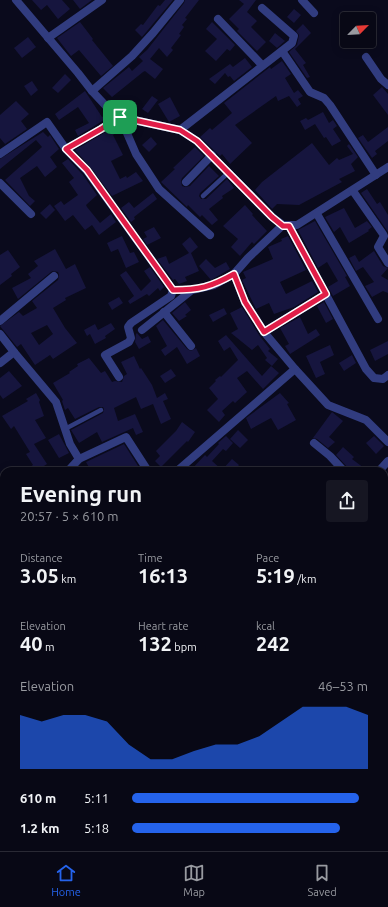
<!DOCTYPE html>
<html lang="en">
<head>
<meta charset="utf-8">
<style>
	:root { --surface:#080815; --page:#161622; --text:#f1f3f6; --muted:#989aa0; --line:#292934; --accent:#2563eb }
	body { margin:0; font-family:Ubuntu,sans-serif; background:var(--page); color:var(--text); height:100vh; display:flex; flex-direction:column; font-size:15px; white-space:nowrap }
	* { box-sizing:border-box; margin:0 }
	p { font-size:13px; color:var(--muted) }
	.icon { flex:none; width:22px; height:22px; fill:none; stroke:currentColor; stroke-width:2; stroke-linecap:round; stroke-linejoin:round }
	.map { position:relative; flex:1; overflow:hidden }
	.drawer { position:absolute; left:0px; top:467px; width:388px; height:384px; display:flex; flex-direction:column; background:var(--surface); border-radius:12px 12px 0 0; box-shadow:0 2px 10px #0003,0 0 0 1px var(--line) }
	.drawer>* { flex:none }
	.needle { width:26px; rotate:66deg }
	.fabs { position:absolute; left:340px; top:12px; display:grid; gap:8px }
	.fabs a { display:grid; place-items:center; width:36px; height:36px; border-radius:4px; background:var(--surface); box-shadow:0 2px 10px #0003,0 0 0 1px var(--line); font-size:20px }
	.pin { position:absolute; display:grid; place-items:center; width:34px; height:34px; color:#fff; margin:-17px; border-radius:8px; box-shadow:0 2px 6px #0006 }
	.round { display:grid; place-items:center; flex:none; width:42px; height:42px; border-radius:4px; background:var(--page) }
	.head { display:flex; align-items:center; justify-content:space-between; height:68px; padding:0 20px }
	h1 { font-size:22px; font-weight:600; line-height:30px }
	.stats { display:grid; grid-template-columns:repeat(3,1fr); gap:6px; height:68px; padding:4px 20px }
	.stats div { display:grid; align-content:center }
	.stats b { font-size:20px; font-weight:600 }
	.stats small { font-size:11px; font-weight:400 }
	.stats p { font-size:11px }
	.chart { height:112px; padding:8px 20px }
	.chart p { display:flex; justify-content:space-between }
	.chart svg { width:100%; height:72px; margin-top:4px; fill:var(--accent); opacity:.7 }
	ul { padding:0 20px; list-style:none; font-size:13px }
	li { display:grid; grid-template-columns:64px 48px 1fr; align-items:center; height:30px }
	li i { height:10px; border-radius:5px; background:var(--accent) }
	.dock { display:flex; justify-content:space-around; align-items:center; height:56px; border-top:1px solid var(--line); background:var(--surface); font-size:11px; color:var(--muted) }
	.dock a { display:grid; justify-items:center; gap:2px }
	.dock .selected { color:var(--accent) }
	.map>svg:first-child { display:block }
	.building { fill:#16153e; fill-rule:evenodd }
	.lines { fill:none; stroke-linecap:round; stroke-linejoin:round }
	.lane { stroke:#313c7f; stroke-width:4.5 }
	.street { stroke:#313c7f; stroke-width:8 }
	.route-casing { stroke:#fff; stroke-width:8 }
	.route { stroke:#e11d48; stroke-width:5 }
</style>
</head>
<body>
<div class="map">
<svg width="388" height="851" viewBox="0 0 388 851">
	<rect width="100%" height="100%" fill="#0a0a1c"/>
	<g class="building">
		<polygon points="32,0 62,0 70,9 58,19 47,5 41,10"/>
		<polygon points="73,0 92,0 80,9"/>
		<polygon points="165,0 173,0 142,37 135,30 141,24 143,25 158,5 160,6"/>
		<polygon points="185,0 199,0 185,18 187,19 182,25 184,27 179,34 181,35 171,48 173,50 167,57 159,48 150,59 163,69 155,79 145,71 143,72 112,97 103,88 129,67 132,71 143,61 139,57 147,50 184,3"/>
		<polygon points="239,0 256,0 247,12 257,21 251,27 266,42 257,51 237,31 239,29 229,19 244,4"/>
		<polygon points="294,9 301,15 294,23 287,17"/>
		<polygon points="80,22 93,39 92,40 113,66 101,76 79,50 71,56 57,38"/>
		<polygon points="212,22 235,45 230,51 227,49 216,61 205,51 217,39 206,29"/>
		<polygon points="303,24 311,33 295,49 306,63 303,65 310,77 307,78 289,52 297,45 299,35 296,31"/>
		<polygon points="275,33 285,41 277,48 269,41"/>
		<polygon points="28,37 36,47 22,58 14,48"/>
		<polygon points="245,58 252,67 234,81 230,76 228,77 225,73 215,84 209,79 230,64 233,67"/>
		<polygon points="282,61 291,74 285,78 294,93 298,90 303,96 298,99 301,104 297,107 289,96 278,101 276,96 235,125 252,143 230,164 222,154 220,156 200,137 210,128 212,130 232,113 224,103 270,67 271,69"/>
		<polygon points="65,74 71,80 58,93 52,88"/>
		<polygon points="32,81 38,90 31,96 24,86"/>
		<polygon points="382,87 388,94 388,115 373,95"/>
		<polygon points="85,91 102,117 107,114 109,117 78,136 75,130 89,123 78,107 59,120 55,114"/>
		<polygon points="152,96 158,100 148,113 142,109"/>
		<polygon points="170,97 180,116 169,122 158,104"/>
		<polygon points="16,101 29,114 21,121 27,129 5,144 0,138 0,115"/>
		<polygon points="323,112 329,123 333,120 337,126 333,129 341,141 332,146 326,137 324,138 315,124 305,130 300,121 306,118 308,120"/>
		<polygon points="116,126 119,131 113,135 123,155 111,161 120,179 126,176 127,178 136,172 143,181 112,196 91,168 75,150"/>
		<polygon points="388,127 388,141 375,151 377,154 372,158 358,138 363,135 368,142"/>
		<polygon points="43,132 48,137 50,135 59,149 50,157 57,167 45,177 37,166 20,178 29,196 35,201 30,206 5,180 42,147 36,140 0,169 0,159"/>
		<polygon points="151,137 157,144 149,152 142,145"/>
		<polygon points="312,143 329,165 337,158 339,160 353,154 347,146 349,144 358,157 351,164 355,171 339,179 342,182 299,205 277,204 272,209 255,190 262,182"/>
		<polygon points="195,147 204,156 182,178 181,181 182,186 185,187 190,186 209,166 219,176 200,193 199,196 201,199 206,199 227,179 234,188 222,196 223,198 209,209 218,220 212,225 202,215 200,217 188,205 187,207 161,182 175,169 173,168"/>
		<polygon points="68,159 83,175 97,195 86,205 87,207 100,223 111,214 116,222 99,235 92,225 85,230 73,215 65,221 54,206 61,201 64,205 78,195 69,182 74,178 62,163"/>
		<polygon points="367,189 377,204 380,202 388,215 388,232 361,193"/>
		<polygon points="153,193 157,199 134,217 135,219 131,222 121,208 129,202 134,208"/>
		<polygon points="50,204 55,210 46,219 40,213"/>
		<polygon points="245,205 253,214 252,215 267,231 254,244 252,242 240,256 231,247 238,239 223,226"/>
		<polygon points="344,208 355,228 367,221 372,227 368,230 369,231 349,243 340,227 334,232 325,217"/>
		<polygon points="315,221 347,276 345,277 350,286 333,296 328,287 338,281 327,262 318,268 298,230"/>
		<polygon points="154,227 161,238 147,245 143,239 147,237 144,232"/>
		<polygon points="122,236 130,253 134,252 139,262 126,268 118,249 111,252 107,243"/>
		<polygon points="288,236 306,270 280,282 286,294 312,281 318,292 294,307 274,314 269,303 256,309 242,280 246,278 243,272 273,259 268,247 282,241 281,239"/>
		<polygon points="190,237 198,247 191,253 199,271 185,277 187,281 179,284 175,279 173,280 157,259 166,256 169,264 189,253 182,244"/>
		<path d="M55 249 66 269 75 264 86 288 65 298 66 300 53 308 65 328 77 343 53 359 50 355 35 365 21 344 17 347 0 326 19 312 23 316 37 308 32 301 58 280 59 275 58 272 53 271 51 272 18 299 12 288 31 278 28 274 38 266 34 261ZM47 325 53 334 39 345 31 333Z"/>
		<polygon points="8,250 20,267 11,274 12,276 0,285 0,255"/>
		<polygon points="374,251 383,266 388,268 381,276 388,280 388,293 383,291 372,297 365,286 374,282 363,267 356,271 349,258 355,255 359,262"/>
		<polygon points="206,259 215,268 226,262 230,269 211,280 199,266"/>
		<polygon points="150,267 164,287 160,291 158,288 149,296 147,294 130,304 128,301 134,296 120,275 126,271 141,291 151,281 144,271"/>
		<polygon points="119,297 123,303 112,310 108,303"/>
		<polygon points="185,302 191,310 185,315 187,316 179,321 172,313"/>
		<polygon points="324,302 333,319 326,323 317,306"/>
		<polygon points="242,307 259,335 270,349 268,351 278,359 272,366 265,360 267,358 258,345 252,350 231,333 238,329 230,313"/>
		<polygon points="224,308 227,314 213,322 209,315"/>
		<polygon points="300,317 308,334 316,329 320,335 290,354 285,346 289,344 280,328"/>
		<polygon points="163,320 187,349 191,351 196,348 200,356 187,364 177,347 165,356 161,350 167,346 156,326"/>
		<polygon points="111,323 115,329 105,336 106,338 95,344 90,334 87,336 84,330 95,324 98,330"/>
		<polygon points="137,333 142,339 148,336 151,342 139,349 135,342 136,334"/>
		<polygon points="226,335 262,376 271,366 279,373 263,389 247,371 237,378 247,392 235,403 233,401 222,411 225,415 219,422 207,410 218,399 209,388 216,381 215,380 220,376 221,377 238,360 230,347 224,351 218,341"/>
		<polygon points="388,341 388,354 375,361 370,350"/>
		<polygon points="330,345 334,355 320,362 325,374 316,378 306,356"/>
		<polygon points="352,355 356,363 344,371 339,363"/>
		<polygon points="134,356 140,369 141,368 152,385 157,398 165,393 168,399 163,401 171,419 161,424 153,404 141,409 136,397 114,408 118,421 135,414 143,432 136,435 133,428 102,442 97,432 79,443 71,430 103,413 104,409 103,407 99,407 75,419 68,408 65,410 62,401 63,400 53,383 70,373 69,372 78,366 77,364 89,358 101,373 105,371 112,382 115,381 122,382 124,376 127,374 121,362"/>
		<polygon points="171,369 176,376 165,383 160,376"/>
		<polygon points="9,371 22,386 3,399 0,395 0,378"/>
		<polygon points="36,393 40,400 39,402 44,416 35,420 46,438 34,444 47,464 36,471 24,471 33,465 26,454 30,452 14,426 11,429 2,416 28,401 26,399"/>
		<polygon points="280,393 289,403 287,404 296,420 278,430 271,418 251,429 246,418"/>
		<polygon points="332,412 343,421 329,437 335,442 328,448 317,439 313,438"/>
		<polygon points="182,422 195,432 188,442 187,441 161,467 155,461 160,456 156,451 176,431"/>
		<polygon points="238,430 248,440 240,448 230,439"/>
		<polygon points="59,434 69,453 59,458 48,440"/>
		<polygon points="226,436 233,443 226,451 223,449 212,461 222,470 232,459 239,465 234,471 190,471 205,455 207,457 219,444 218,443"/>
		<polygon points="374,436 384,446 376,454 366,443"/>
		<polygon points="124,444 140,469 136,471 91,471 86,462"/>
		<polygon points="343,447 354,457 352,459 368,471 352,471 349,469 336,455"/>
	</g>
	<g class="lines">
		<g class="lane">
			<polyline points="203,196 229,172"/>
			<polyline points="65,429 101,410"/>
		</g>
		<g class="street">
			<polyline points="16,0 78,73 92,91 106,106 120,117 180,130 197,141 272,217 283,225 297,225 388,167"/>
			<polyline points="302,0 314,13"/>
			<polyline points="218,19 262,65"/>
			<polyline points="48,38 102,0"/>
			<polyline points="282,51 310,92 324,98 330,105 376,175"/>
			<polyline points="366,57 381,79 388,85"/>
			<polyline points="92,91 132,56 153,33 180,0"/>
			<polyline points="180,130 292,43 294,36 262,8"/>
			<polyline points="66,149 101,129 120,117 136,154 159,189 210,235"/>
			<polyline points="0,154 47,122 66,149 87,171 173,290 192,290 214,285 234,274 248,258 283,225"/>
			<polyline points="186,182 212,155"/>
			<polyline points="0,183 31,214"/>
			<polyline points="353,191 383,234 384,236 378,247 388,263"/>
			<polyline points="317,214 378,319"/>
			<polyline points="289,226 366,369 374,378 383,379 388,375"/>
			<polyline points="234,274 245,302 264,332 295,369 328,405 366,420 388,442"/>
			<polyline points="164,312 191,346"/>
			<polyline points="0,321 54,276"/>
			<polyline points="142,330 192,290"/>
			<polyline points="264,332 326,294"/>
			<polyline points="0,334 14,352 0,363"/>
			<polyline points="14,352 56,402 70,444 79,459 68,471"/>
			<polyline points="119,377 105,355 129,342 131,338 128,327 131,323 171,296 173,290"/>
			<polyline points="314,443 330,456 344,471"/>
			<polyline points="79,459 126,437 148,471"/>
			<polyline points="177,471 295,369"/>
			<polyline points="379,471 388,461"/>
			<polyline points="384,529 388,536"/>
			<polyline points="0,541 4,538"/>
			<polyline points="384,557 388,554"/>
			<polyline points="0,596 4,596"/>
			<polyline points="384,711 388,711"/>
			<polyline points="384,808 388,808"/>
			<polyline points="0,847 4,844"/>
			<polyline points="304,851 309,847"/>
		</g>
	</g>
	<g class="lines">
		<g class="route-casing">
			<path id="route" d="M120 117 180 130 197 141 272 217 283 226H289L326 294 264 332 245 302 234 274C211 287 199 290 173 290L87 170 66 149 101 129Z"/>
		</g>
		<use href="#route" class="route"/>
	</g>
</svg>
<div class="fabs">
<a><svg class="needle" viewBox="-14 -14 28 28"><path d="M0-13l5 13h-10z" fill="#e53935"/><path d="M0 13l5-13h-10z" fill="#989aa0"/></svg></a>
</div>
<div class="pin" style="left:120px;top:117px;background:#1e9e55"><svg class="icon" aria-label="arrive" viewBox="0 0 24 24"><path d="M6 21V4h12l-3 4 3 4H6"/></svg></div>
<section class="drawer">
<div class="head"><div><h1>Evening run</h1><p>20:57 · 5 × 610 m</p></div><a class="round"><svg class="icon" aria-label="share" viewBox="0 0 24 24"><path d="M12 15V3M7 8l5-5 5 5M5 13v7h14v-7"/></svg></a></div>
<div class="stats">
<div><p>Distance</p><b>3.05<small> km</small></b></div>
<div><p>Time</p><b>16:13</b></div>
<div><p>Pace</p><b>5:19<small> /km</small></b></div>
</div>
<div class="stats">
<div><p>Elevation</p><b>40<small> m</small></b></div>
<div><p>Heart rate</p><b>132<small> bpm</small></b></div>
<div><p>kcal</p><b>242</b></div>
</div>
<div class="chart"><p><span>Elevation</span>46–53 m</p>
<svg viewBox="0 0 160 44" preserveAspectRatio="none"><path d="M0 44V11L10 15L20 11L30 11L40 15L50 29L60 38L70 38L80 33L90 29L100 29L110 24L120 15L130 6L140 6L150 6L160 11V44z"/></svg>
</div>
<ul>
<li><b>610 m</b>5:11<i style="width:96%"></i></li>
<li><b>1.2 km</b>5:18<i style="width:88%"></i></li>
</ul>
</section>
</div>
<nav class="dock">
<a class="selected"><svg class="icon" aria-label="home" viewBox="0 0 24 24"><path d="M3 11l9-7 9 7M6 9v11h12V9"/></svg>Home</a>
<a><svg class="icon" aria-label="map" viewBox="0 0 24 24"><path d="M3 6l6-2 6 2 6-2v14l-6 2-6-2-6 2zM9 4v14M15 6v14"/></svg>Map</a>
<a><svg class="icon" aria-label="saved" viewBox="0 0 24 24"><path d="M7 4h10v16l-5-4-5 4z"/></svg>Saved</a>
</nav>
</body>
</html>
